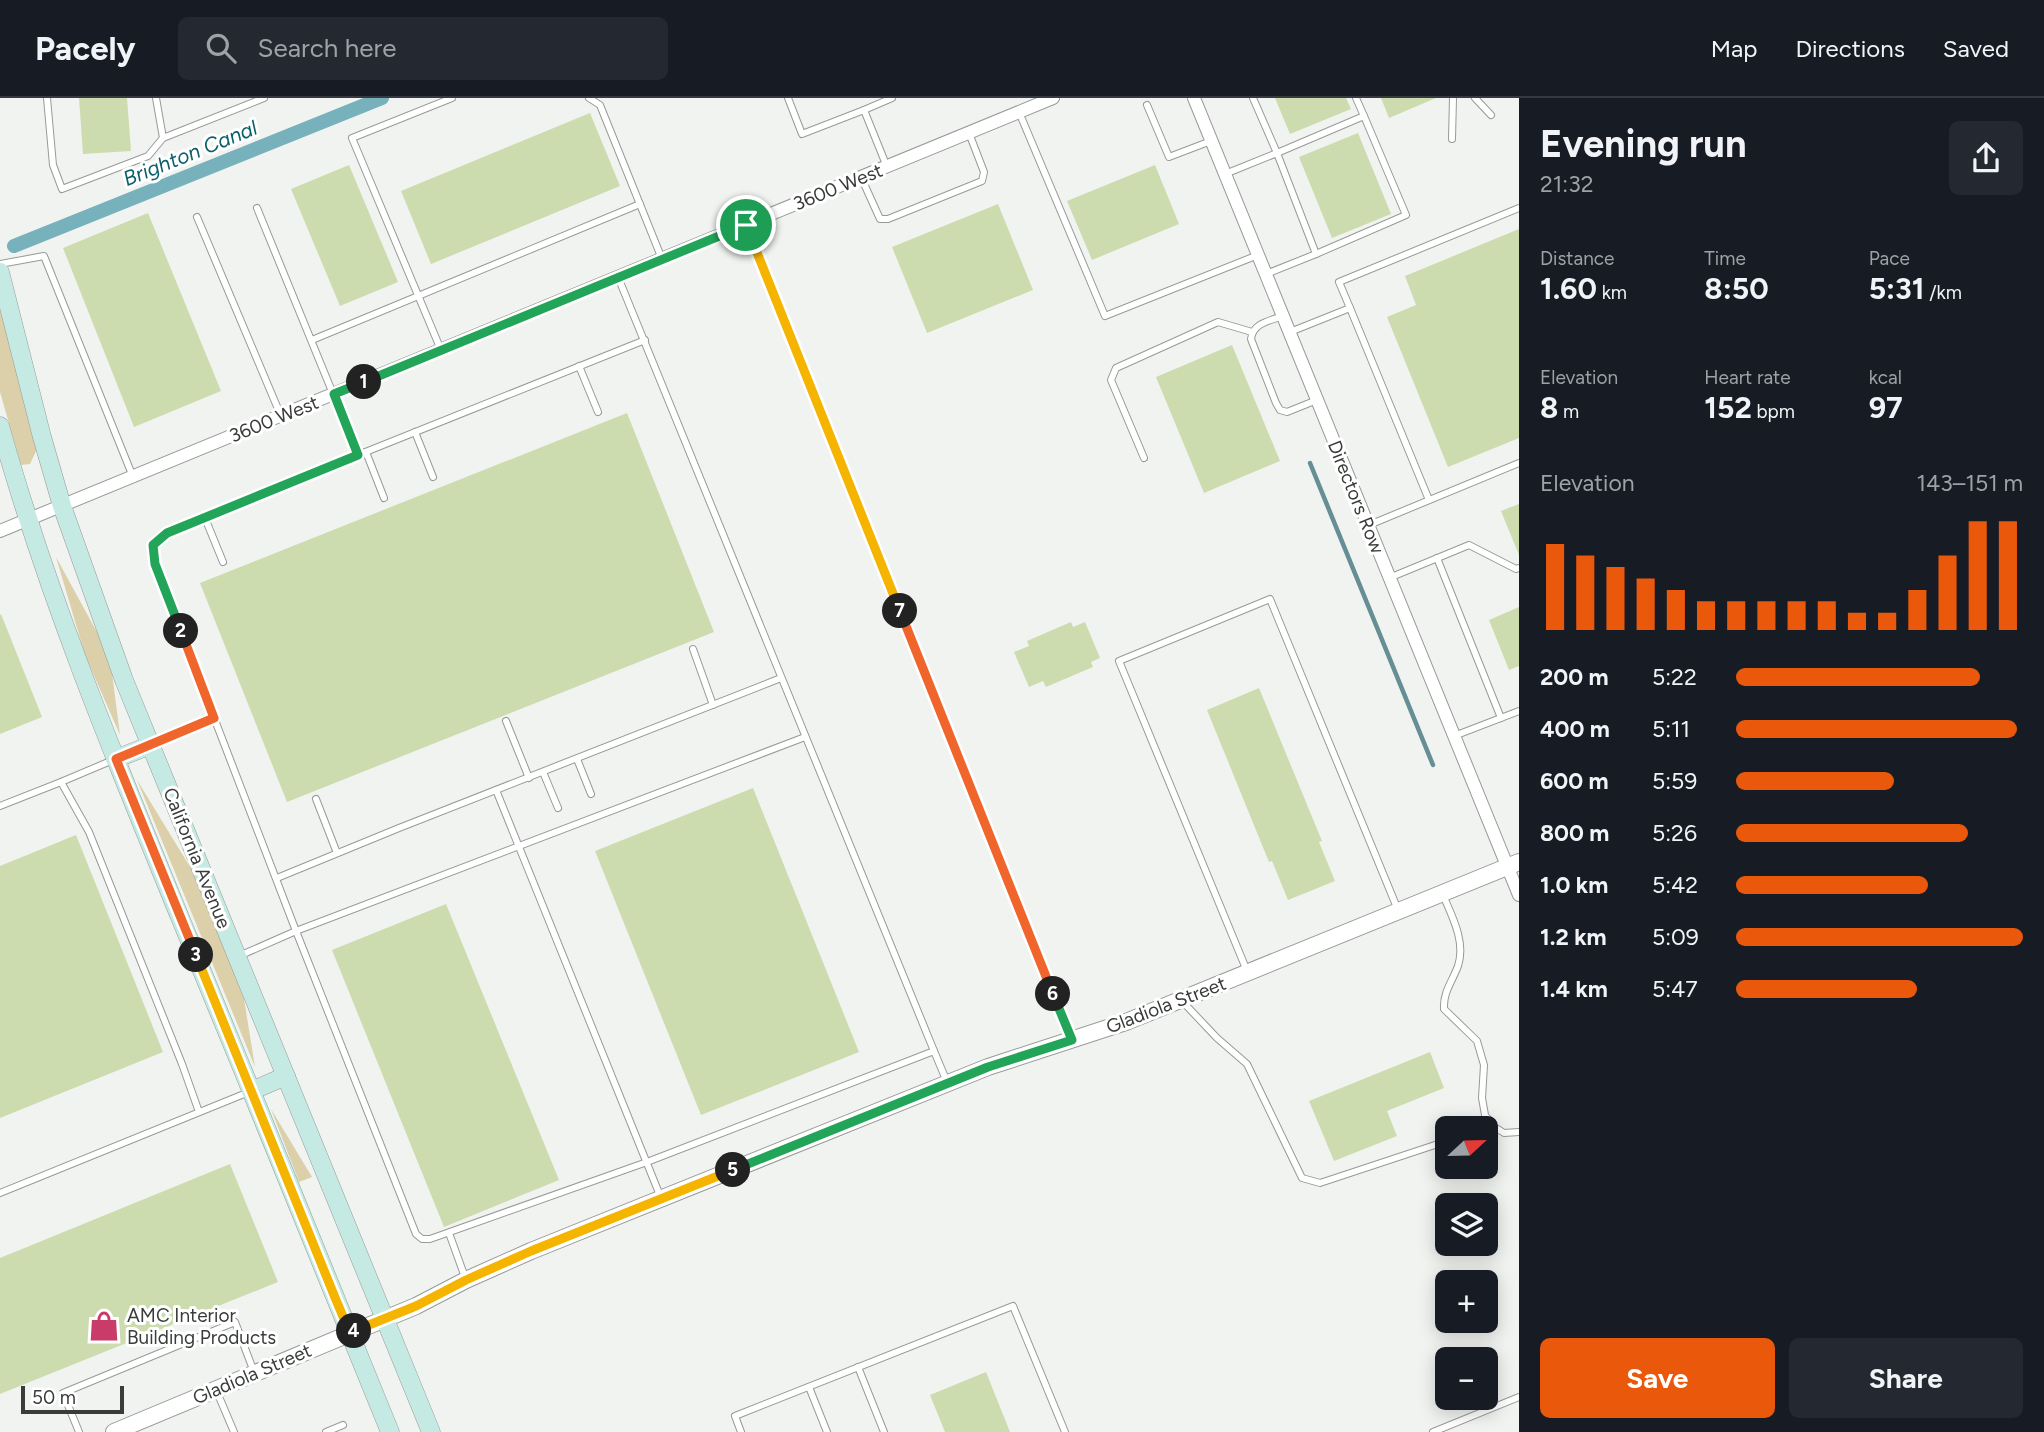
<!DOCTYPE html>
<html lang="en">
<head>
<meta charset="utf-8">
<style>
	:root { --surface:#171b24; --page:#242831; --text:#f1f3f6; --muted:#9ea1a6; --line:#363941; --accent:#ea580c }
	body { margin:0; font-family:Figtree,sans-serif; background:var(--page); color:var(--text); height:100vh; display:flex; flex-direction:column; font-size:26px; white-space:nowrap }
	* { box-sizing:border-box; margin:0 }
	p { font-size:23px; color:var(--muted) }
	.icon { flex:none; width:38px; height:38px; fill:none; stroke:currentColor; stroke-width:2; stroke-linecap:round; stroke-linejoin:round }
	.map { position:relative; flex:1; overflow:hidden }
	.side { display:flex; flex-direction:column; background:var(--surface); width:525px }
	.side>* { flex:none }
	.needle { width:46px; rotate:68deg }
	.fabs { position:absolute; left:1435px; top:1018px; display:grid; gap:14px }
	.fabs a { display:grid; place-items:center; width:63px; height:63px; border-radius:10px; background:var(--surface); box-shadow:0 4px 18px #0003; font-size:35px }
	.scale { position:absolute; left:21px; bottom:18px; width:103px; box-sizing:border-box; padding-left:7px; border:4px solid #3a3c3b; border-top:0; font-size:19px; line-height:24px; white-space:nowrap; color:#3a3c3b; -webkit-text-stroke:5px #fff; paint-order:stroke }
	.pin { position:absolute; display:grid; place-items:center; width:60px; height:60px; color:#fff; margin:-30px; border:4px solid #fff; border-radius:50%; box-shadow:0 2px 7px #0007 }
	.km { position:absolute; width:35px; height:35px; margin:-18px; border-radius:50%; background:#222; color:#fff; font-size:19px; line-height:35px; text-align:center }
	.round { display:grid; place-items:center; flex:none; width:74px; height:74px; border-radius:10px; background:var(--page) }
	.head { display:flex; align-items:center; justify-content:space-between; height:119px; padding:0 21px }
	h1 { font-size:38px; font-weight:700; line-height:52px }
	.figures { display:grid; grid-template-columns:repeat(3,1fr); gap:10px; height:119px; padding:7px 21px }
	.figures div { display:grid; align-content:center }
	.figures b { font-size:30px; font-weight:700 }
	.figures small { font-size:19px; font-weight:400 }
	.figures p { font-size:19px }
	.chart { height:196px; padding:14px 21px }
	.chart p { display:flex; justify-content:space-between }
	.chart svg { width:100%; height:126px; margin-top:7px; stroke:var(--accent); stroke-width:6 }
	.cta { display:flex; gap:14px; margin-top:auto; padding:14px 21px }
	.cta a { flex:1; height:80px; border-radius:10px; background:var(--accent); color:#fff; font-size:28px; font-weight:700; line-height:80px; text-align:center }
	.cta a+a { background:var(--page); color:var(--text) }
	ul { padding:0 21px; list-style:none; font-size:23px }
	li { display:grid; grid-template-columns:112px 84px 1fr; align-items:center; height:52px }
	li i { height:18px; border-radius:9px; background:var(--accent) }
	header { display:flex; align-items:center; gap:42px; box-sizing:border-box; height:98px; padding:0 35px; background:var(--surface); border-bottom:2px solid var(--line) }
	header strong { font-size:33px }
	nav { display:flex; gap:38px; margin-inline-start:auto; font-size:24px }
	.search { width:490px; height:63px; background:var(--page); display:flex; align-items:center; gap:18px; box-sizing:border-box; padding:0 24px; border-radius:10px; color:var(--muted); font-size:26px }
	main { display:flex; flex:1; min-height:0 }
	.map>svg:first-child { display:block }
	.green { fill:#dbd0a9 }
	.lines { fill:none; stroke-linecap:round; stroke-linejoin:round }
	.stream { stroke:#658e95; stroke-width:4.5 }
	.canal { stroke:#77b1bb; stroke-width:14 }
	.building { fill:#cddcaf }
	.service-casing { stroke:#979a97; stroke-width:8 }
	.minor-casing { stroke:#979a97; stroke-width:14 }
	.tertiary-casing { stroke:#979a97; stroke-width:18 }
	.secondary-casing { stroke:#979a97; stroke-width:19 }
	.service { stroke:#fff; stroke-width:6 }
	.minor { stroke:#fff; stroke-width:12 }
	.tertiary { stroke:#fff; stroke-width:16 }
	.secondary { stroke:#c5e9e3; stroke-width:18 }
	.split-1-casing { stroke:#fff; stroke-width:14 }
	.split-2-casing { stroke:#fff; stroke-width:14 }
	.split-3-casing { stroke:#fff; stroke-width:14 }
	.split-4-casing { stroke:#fff; stroke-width:14 }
	.split-5-casing { stroke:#fff; stroke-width:14 }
	.split-6-casing { stroke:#fff; stroke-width:14 }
	.split-7-casing { stroke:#fff; stroke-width:14 }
	.split-8-casing { stroke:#fff; stroke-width:14 }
	.split-1 { stroke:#22a559; stroke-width:9 }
	.split-2 { stroke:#22a559; stroke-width:9 }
	.split-3 { stroke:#f0652b; stroke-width:9 }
	.split-4 { stroke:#f5b400; stroke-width:9 }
	.split-5 { stroke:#f5b400; stroke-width:9 }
	.split-6 { stroke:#22a559; stroke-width:9 }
	.split-7 { stroke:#f0652b; stroke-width:9 }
	.split-8 { stroke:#f5b400; stroke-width:9 }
	.labels { text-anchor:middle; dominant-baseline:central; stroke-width:6; stroke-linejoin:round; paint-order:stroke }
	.street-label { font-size:19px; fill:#3a3c3b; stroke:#fff }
	.poi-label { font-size:19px; fill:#3a3c3b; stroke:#fff; text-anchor:start }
	.water-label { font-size:21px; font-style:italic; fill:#0b5f6a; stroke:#fff }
</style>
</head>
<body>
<header>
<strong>Pacely</strong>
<div class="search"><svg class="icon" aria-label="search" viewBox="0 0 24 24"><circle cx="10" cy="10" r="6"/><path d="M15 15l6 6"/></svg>Search here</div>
<nav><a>Map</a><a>Directions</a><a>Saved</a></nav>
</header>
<main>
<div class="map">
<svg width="1519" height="1334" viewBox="0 0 1519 1334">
	<rect width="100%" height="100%" fill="#f0f3f0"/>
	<g class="green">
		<polygon points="0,203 38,349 30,366 21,367 0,294"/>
		<polygon points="56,459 99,538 112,575 120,637 85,557"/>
		<polygon points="137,682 198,782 244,901 255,969"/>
		<polygon points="271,1011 312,1079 299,1084"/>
	</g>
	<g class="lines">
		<polyline class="stream" points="1310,365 1433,667"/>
		<polyline class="canal" points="14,148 382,0"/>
	</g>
	<g class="building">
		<polygon points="79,0 127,0 131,53 83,56"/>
		<polygon points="1275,0 1346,0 1351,11 1290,36"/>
		<polygon points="1381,0 1436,0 1389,20"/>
		<polygon points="590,15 620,88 431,166 401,93"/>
		<polygon points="1358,35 1391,116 1332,140 1299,59"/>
		<polygon points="349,67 398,184 340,208 291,91"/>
		<polygon points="1155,67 1179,126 1092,162 1067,103"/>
		<polygon points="998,106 1033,192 927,235 892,149"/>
		<polygon points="148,115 221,293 134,329 63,150"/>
		<polygon points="1519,131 1519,340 1448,369 1387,219 1416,207 1405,178"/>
		<polygon points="1232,247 1280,363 1204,395 1156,279"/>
		<polygon points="627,315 714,534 287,704 200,485"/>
		<polygon points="1519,406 1519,457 1501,413"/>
		<polygon points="1519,509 1519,568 1509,572 1489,522"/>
		<polygon points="1,516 42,619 0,636 0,517"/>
		<polygon points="1071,524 1073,529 1085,524 1100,560 1091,564 1093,569 1046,589 1043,583 1029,589 1014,554 1029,548 1027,543"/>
		<polygon points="1259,590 1322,743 1319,744 1335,783 1288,802 1272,763 1269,764 1207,612"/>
		<polygon points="753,690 859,954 701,1017 595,753"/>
		<polygon points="76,737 163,954 0,1020 0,768"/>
		<polygon points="446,806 559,1082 444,1129 332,852"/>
		<polygon points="1430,954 1444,990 1387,1013 1397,1038 1334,1063 1309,1003"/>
		<polygon points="230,1066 278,1184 0,1296 0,1160"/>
		<polygon points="986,1274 1010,1334 945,1334 930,1297"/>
	</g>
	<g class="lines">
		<g class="service-casing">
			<g id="service">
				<polyline points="47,0 53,67 62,91 148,58 163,40 264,0"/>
				<polyline points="156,0 163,40"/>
				<polyline points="589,0 600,7 662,161"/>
				<polyline points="788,0 802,36 864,12"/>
				<polyline points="1253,0 1277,55 1364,18 1356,0"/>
				<polyline points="1475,0 1491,17"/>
				<polyline points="1147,7 1169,59 1211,43"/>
				<polyline points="1019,14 1105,218 1258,157"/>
				<polyline points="1452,41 1453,0"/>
				<polyline points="887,69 864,12 892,0"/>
				<polyline points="1225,76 1277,55 1316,156 1266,176"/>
				<polyline points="861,79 880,121 888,121 982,83 984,74 969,35"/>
				<polyline points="257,110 358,357 645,242"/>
				<polyline points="197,119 281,318"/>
				<polyline points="746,127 1071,941"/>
				<polyline points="1316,156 1406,117 1364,18"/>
				<polyline points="0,166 44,158 133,379"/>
				<polyline points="618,179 934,953"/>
				<polyline points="1350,210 1429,402"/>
				<path d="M1283 218C1269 223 1253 225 1251 241L1276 305 1280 312 1287 314 1317 302"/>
				<polyline points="1290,234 1350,210 1339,184 1519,110"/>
				<polyline points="312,242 640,106"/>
				<polyline points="441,252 352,40 452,0"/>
				<polyline points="579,268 598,314"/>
				<polyline points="415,334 433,379"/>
				<polyline points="366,354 384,400"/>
				<polyline points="358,357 167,435 153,447 155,466 296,833 805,639"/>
				<polyline points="1144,360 1111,282 1116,270 1218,224 1252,234"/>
				<polyline points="205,420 223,464"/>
				<polyline points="1369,427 1519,365"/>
				<polyline points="1437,460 1501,620"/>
				<polyline points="1389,480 1469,447 1516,471 1519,470"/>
				<polyline points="693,551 713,607"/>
				<polyline points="506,623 529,680"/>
				<polyline points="1454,638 1519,613"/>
				<polyline points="152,647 214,620"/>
				<polyline points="577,661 591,696"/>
				<polyline points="113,662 61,684 89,734 182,966 199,1014"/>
				<polyline points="543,674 558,710"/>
				<polyline points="496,692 661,1100"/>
				<polyline points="316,701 337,755"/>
				<polyline points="0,708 61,684"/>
				<polyline points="277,780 399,730 781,580"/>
				<path d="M1443 797C1452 818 1466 844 1458 868 1452 884 1443 894 1444 911L1477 943 1484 967 1482 1000 1485 1017 1493 1028 1504 1035 1519 1034"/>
				<polyline points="239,858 296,833 416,1136 422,1141 430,1141 647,1064 934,953 947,984"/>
				<polyline points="1247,873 1119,563 1270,501 1398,812"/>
				<polyline points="1182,903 1217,940 1247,966 1302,1080 1320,1085 1447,1043"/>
				<polyline points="0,1095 249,994"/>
				<polyline points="449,1135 466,1182"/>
				<polyline points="858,1269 884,1334"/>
				<polyline points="809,1289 827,1334"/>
				<polyline points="217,1294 234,1334"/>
				<polyline points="79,1334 63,1295 235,1224 254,1274"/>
				<polyline points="326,1334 343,1327"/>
				<polyline points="741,1334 735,1318 1013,1208 1065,1334"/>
				<polyline points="1433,1334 1519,1299"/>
			</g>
		</g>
		<g class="minor-casing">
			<g id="minor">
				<polyline points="1194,0 1519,797"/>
				<polyline points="0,433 1053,0"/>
			</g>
		</g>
		<g class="tertiary-casing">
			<polyline id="tertiary" points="114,1334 416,1208 466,1182 531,1153 988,969 1126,924 1519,764"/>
		</g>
		<g class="secondary-casing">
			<g id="secondary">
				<polyline points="0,174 42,339 62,408 124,582 431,1334"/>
				<path d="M0 328C47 496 113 656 179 817 250 989 320 1161 390 1334"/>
				<polyline points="115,661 151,647"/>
				<polyline points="251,993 286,978"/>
			</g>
		</g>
		<use href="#service" class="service"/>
		<use href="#minor" class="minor"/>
		<use href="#tertiary" class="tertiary"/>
		<use href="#secondary" class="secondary"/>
	</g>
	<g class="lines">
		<g class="split-1-casing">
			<polyline id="split-1" points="364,284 746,127"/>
		</g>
		<g class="split-2-casing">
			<polyline id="split-2" points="181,533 155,466 153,447 167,435 358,357 334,296 364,284"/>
		</g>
		<g class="split-3-casing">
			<polyline id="split-3" points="181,533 214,620 116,661 196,857"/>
		</g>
		<g class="split-4-casing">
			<polyline id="split-4" points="196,857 336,1202 350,1235 354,1233"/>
		</g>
		<g class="split-5-casing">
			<polyline id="split-5" points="354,1233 416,1208 466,1182 531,1153 733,1072"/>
		</g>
		<g class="split-6-casing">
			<polyline id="split-6" points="733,1072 988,969 1072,942 1053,896"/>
		</g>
		<g class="split-7-casing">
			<polyline id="split-7" points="900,513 1053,896"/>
		</g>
		<g class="split-8-casing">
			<polyline id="split-8" points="746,127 900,513"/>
		</g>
		<use href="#split-1" class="split-1"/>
		<use href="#split-2" class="split-2"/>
		<use href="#split-3" class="split-3"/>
		<use href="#split-4" class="split-4"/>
		<use href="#split-5" class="split-5"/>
		<use href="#split-6" class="split-6"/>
		<use href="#split-7" class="split-7"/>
		<use href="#split-8" class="split-8"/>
	</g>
	<defs>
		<g id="shop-bare" transform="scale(2.415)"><path d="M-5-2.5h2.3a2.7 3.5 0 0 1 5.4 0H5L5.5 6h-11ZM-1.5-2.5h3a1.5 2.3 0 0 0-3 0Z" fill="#c93b68" stroke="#fff" stroke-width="2.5" paint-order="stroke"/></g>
	</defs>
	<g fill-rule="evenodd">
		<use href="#shop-bare" x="104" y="1228"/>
	</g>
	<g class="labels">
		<g class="street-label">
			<text transform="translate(838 89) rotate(-22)">3600 West</text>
			<text transform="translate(274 321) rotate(-22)">3600 West</text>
			<text transform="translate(1356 399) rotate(68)">Directors Row</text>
			<text transform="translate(197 760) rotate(68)">California Avenue</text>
			<text transform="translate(1166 907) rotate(-21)">Gladiola Street</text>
			<text transform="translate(252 1276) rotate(-23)">Gladiola Street</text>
		</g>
		<g class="poi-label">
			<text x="127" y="1217">AMC Interior<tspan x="127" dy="22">Building Products</tspan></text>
		</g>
		<g class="water-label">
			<text transform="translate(190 55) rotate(-22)">Brighton Canal</text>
		</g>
	</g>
</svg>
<div class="fabs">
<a><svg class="needle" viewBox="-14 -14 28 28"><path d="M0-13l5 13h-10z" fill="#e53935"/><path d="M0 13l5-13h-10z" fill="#9ea1a6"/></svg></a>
<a><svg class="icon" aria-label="layers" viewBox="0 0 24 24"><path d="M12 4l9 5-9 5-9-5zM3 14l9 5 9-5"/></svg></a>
<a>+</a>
<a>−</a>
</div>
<div class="scale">50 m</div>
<div class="pin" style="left:746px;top:127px;background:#1e9e55"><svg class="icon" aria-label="arrive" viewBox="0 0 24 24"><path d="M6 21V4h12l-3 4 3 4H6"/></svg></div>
<b class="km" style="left:364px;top:284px">1</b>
<b class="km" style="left:181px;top:533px">2</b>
<b class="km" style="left:196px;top:857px">3</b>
<b class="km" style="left:354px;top:1233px">4</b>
<b class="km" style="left:733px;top:1072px">5</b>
<b class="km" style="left:1053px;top:896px">6</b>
<b class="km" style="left:900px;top:513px">7</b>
</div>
<section class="side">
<div class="head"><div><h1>Evening run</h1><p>21:32</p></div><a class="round"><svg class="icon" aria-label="share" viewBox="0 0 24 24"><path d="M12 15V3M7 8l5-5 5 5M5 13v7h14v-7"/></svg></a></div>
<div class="figures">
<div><p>Distance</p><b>1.60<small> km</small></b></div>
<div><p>Time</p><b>8:50</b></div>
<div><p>Pace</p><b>5:31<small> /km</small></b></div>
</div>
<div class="figures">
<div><p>Elevation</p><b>8<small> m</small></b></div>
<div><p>Heart rate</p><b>152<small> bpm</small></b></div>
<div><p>kcal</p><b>97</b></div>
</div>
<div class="chart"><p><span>Elevation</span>143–151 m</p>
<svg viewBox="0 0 160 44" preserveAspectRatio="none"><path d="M5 44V14M15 44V18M25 44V22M35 44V26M45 44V30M55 44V34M65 44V34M75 44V34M85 44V34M95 44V34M105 44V38M115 44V38M125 44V30M135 44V18M145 44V6M155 44V6"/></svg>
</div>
<ul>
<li><b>200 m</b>5:22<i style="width:85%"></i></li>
<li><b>400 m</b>5:11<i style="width:98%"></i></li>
<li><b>600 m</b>5:59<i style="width:55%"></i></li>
<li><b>800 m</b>5:26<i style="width:81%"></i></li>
<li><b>1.0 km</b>5:42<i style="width:67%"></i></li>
<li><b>1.2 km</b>5:09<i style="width:100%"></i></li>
<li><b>1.4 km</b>5:47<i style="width:63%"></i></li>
</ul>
<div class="cta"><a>Save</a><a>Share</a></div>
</section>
</main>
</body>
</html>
